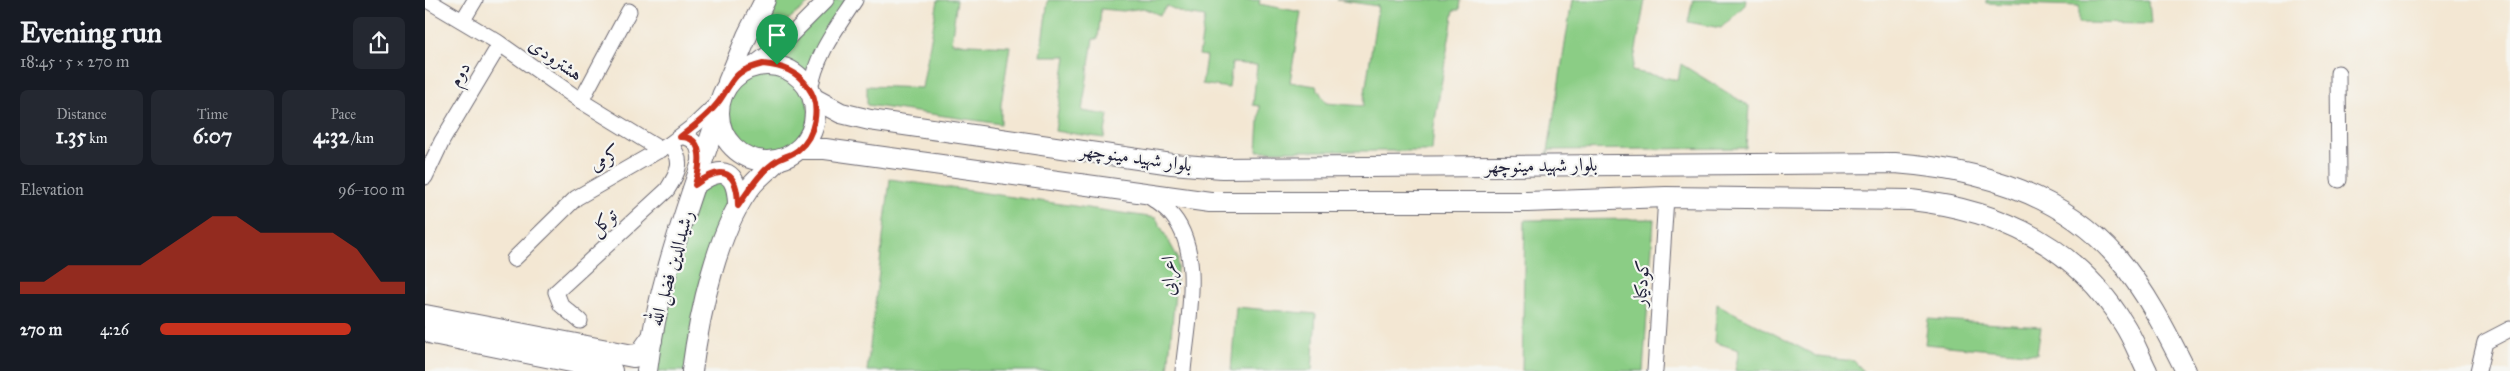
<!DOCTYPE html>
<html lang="en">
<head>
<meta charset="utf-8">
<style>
	:root { --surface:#171b24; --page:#242831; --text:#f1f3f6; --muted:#9ea1a6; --accent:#c8321e }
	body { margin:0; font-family:"IM FELL Great Primer",Amiri,serif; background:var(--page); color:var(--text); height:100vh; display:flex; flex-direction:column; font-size:19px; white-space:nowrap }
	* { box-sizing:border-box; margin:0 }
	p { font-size:16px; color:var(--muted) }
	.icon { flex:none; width:28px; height:28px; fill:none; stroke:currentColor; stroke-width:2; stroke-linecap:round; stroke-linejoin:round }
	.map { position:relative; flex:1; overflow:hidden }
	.drawer { display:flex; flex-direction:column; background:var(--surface); width:425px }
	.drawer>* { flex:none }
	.pin { position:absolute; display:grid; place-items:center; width:42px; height:42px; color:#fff; margin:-51px -21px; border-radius:50% 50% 50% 0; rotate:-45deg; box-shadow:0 0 5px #0007 }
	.pin .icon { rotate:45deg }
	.round { display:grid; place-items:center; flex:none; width:52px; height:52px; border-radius:8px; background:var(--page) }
	.summary { display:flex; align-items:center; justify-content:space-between; height:85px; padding:0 20px }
	h1 { font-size:28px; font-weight:800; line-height:38px }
	.metrics { display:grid; grid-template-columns:repeat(3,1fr); gap:8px; height:85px; padding:5px 20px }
	.metrics div { display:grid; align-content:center; border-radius:8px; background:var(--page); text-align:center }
	.metrics b { font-size:21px; font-weight:800 }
	.metrics small { font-size:14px; font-weight:400 }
	.metrics p { font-size:14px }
	.chart { height:140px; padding:10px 20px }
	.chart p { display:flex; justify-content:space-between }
	.chart svg { width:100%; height:90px; margin-top:5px; fill:var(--accent); opacity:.7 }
	ul { padding:0 20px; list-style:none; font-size:16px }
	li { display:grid; grid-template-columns:80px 60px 1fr; align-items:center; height:38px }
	li i { height:12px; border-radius:6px; background:var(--accent) }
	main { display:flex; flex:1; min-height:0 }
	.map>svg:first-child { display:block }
	.green { fill:#8bcd85; stroke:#567860 }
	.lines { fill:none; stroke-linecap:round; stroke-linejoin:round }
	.minor-casing { stroke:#6b6770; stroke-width:17 }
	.major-casing { stroke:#6b6770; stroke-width:22 }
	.highway-casing { stroke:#6b6770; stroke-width:24 }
	.minor { stroke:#fff; stroke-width:15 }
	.major { stroke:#fff; stroke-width:20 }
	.highway { stroke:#fff; stroke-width:22 }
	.route-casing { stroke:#fff; stroke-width:10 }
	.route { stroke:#c8321e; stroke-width:6 }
	.labels { text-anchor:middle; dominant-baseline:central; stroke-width:4.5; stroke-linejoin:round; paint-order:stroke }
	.street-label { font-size:19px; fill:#22223b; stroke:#f6f6f2 }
</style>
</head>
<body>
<main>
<section class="drawer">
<div class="summary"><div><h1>Evening run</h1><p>18:45 · 5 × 270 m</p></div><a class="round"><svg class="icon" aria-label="share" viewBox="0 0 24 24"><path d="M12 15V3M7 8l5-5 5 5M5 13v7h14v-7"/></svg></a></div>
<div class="metrics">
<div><p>Distance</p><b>1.35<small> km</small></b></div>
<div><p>Time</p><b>6:07</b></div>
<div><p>Pace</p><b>4:32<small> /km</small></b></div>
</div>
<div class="chart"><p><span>Elevation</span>96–100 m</p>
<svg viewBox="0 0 160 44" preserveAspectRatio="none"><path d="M0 44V38L10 38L20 30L30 30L40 30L50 30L60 22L70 14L80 6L90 6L100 14L110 14L120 14L130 14L140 22L150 38L160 38V44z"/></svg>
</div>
<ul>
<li><b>270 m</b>4:26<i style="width:78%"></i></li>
</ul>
</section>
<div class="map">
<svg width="2085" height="371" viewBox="0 0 2085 371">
	<rect width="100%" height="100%" fill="#f6f6f2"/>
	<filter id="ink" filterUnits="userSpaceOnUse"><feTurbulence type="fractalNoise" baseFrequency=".02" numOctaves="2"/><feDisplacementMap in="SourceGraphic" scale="10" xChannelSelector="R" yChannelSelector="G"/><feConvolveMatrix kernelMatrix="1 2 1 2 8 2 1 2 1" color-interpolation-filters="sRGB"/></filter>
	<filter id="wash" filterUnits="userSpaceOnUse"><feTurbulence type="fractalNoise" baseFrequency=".0096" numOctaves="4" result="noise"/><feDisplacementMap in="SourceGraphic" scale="20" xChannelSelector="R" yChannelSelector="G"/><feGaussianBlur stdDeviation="1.12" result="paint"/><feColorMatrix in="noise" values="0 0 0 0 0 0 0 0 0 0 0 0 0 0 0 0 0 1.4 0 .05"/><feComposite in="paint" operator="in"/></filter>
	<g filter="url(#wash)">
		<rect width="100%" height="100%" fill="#f3e7d3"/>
		<g class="green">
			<polygon points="355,0 388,0 354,27 346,27 343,21"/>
			<path d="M408 0H424L389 55 380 75C369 61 361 59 343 59Z"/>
			<polygon points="513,0 532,0 526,43 585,46 576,104 576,124 442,105 442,86 497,88"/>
			<polygon points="623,0 835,0 834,4 876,12 865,82 891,86 901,103 938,106 953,6 912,0 1035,0 1034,10 1029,10 1009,126 1007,151 832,151 835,106 828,105 832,65 807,63 804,88 777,84 781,56 774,55 780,17 760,14 742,6 735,15 718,8 698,11 676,9 673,39 668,39 657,111 683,115 679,138 630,131 641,56 615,56"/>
			<polygon points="1147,0 1220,0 1207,71 1253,80 1256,64 1324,106 1321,148 1124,150 1121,164"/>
			<polygon points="1268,0 1321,0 1320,5 1296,28 1263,22"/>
			<polygon points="1561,0 1724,0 1726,24 1654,23 1654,6 1561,3"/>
			<circle cx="343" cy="114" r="41"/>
			<polygon points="292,178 308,187 263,371 227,371 245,273 273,190"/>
			<polygon points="465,179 731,218 753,258 743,371 442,371"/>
			<polygon points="1229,219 1218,371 1097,371 1100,220"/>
			<polygon points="1292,304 1393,357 1429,361 1439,371 1310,371 1314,350 1289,342"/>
			<polygon points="811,307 891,314 887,371 806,371"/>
			<polygon points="1503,319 1616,327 1612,354 1500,344"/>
		</g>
	</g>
	<g filter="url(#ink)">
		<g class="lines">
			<g class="minor-casing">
				<g id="minor">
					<polyline points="2,0 71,41 156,101 236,150"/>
					<polyline points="38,20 50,0"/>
					<polyline points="324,68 362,39 401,0"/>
					<polyline points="1913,73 1914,180"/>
					<path d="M385 91C390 56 411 29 430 0"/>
					<polyline points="156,101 204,11"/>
					<path d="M255 137C272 136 275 150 275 165"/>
					<polyline points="0,177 17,141 75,44"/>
					<path d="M722 195C729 200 737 205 743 211 781 248 762 324 758 371"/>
					<polyline points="89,259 151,198 245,144 271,124 296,100"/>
					<path d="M155 321 136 305 131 292 242 190C253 173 260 161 245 144"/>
					<polyline points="1230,371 1241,197"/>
					<polyline points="2053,371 2060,342 2085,329"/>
				</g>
			</g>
			<g class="major-casing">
				<g id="major">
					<circle cx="342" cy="113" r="48"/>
					<polyline points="303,82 322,36 340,0"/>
					<path d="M388 98 416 113 445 120 747 164 797 168 1470 163C1552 169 1636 193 1692 257 1721 291 1741 331 1761 371"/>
					<path d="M374 149H400L785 202H1102L1241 197 1486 200C1575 210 1650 245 1698 323 1708 338 1714 355 1722 371"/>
					<path d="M270 185C298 163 313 172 313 206"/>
					<path d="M222 371C233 279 265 200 294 112"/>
					<path d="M267 371C274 317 292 227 328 184 335 176 345 168 353 160"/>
				</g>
			</g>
			<g class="highway-casing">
				<g id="highway">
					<polyline points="0,316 208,356 216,354 226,340"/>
					<polyline points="8,333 181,368 186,371"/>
				</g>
			</g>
			<use href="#minor" class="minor"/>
			<use href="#major" class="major"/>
			<use href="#highway" class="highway"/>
		</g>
	</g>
	<g class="lines" filter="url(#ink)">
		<g class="route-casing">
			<path id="route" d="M338 64C358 66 372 71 383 87 397 106 390 136 373 150 367 155 360 156 353 160 336 170 324 190 313 206 313 172 298 163 270 185 275 168 281 136 255 137 269 126 285 114 295 100 311 77 307 72 338 64Z"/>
		</g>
		<use href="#route" class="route"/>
	</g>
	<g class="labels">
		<g class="street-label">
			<text transform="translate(131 59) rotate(35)">هشترودی</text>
			<text transform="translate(34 74) rotate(-59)">دوم</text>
			<text transform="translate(711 157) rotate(8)">بلوار شهید مینوچهر</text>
			<text transform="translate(180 158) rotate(-29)">کرمی</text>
			<text transform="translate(1116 165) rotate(-1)">بلوار شهید مینوچهر</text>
			<text transform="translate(178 222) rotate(-43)">توکل</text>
			<text transform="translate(246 268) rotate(-74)">رشیدالدین فضل الله</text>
			<text transform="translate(743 276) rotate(-91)">اعرابی</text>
			<text transform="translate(1216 283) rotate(-86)">کودکیار</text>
		</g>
	</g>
</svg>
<div class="pin" style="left:352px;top:65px;background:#1e9e55"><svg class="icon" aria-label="arrive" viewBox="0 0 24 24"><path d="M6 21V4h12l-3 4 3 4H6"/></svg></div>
</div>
</main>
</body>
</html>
